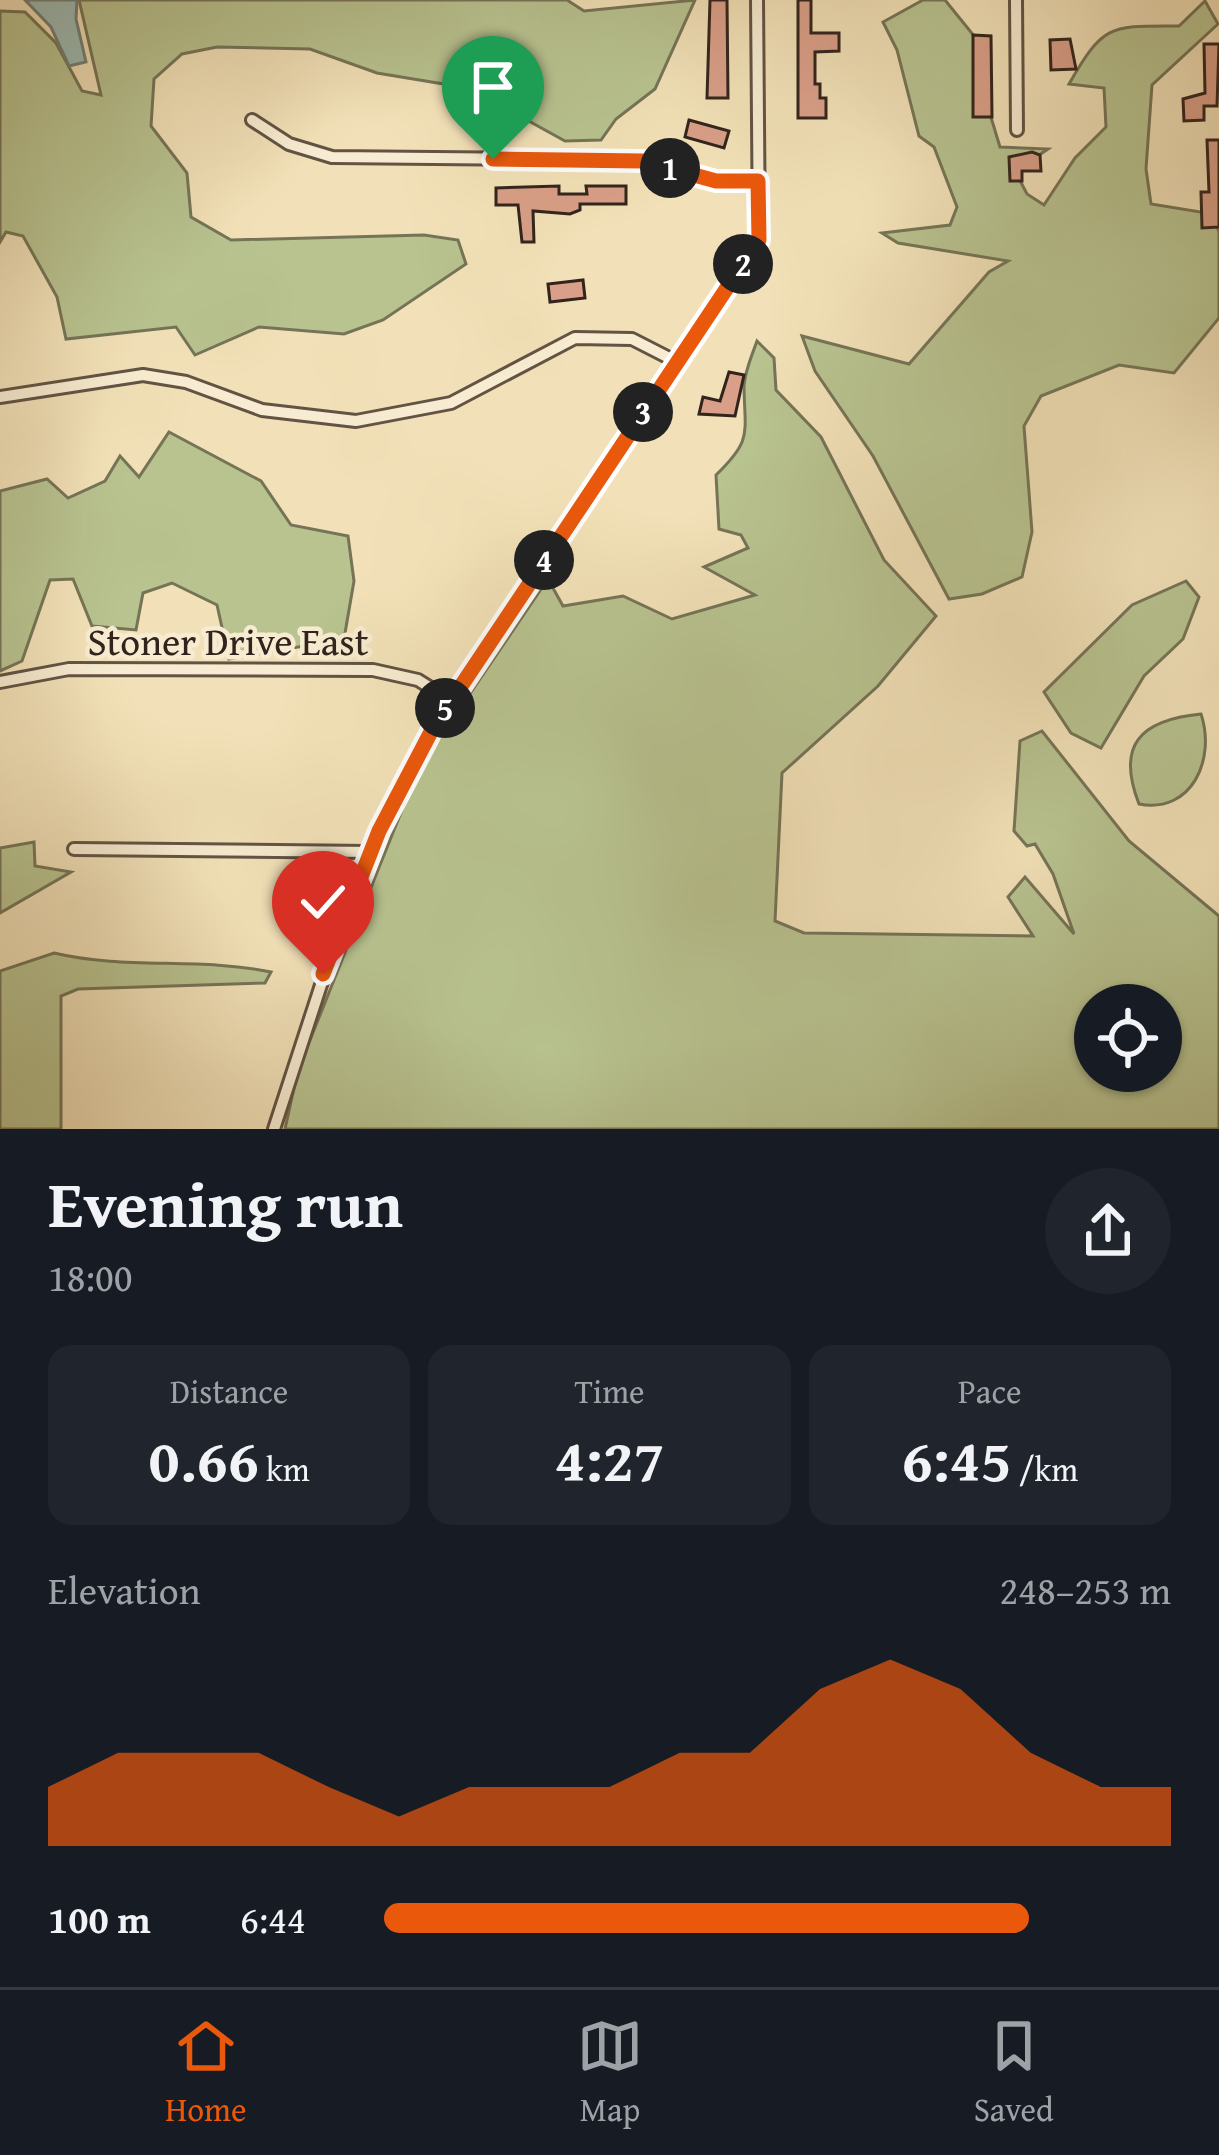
<!DOCTYPE html>
<html lang="en">
<head>
<meta charset="utf-8">
<style>
	:root { --surface:#171b24; --page:#20242c; --text:#f1f3f6; --muted:#9ea1a6; --line:#363941; --accent:#ea580c }
	body { margin:0; font-family:"Gentium Book Plus",serif; background:var(--page); color:var(--text); height:100vh; display:flex; flex-direction:column; font-size:45px; white-space:nowrap }
	* { box-sizing:border-box; margin:0 }
	p { font-size:39px; color:var(--muted) }
	.icon { flex:none; width:66px; height:66px; fill:none; stroke:currentColor; stroke-width:2; stroke-linecap:round; stroke-linejoin:round }
	.map { position:relative; height:1129px; overflow:hidden }
	.drawer { display:flex; flex-direction:column; background:var(--surface); flex:1 }
	.drawer>* { flex:none }
	.controls { position:absolute; left:1074px; top:984px; display:grid; gap:24px }
	.controls a { display:grid; place-items:center; width:108px; height:108px; border-radius:50%; background:var(--surface); box-shadow:0 3px 9px #0004; font-size:60px }
	.pin { position:absolute; display:grid; place-items:center; width:102px; height:102px; color:#fff; margin:-123px -51px; border-radius:50% 50% 50% 0; rotate:-45deg; box-shadow:0 0 12px #0007 }
	.pin .icon { rotate:45deg }
	.km { position:absolute; width:60px; height:60px; margin:-30px; border-radius:50%; background:#222; color:#fff; font-size:33px; line-height:60px; text-align:center }
	.round { display:grid; place-items:center; flex:none; width:126px; height:126px; border-radius:63px; background:var(--page) }
	.headline { display:flex; align-items:center; justify-content:space-between; height:204px; padding:0 48px }
	h1 { font-size:66px; font-weight:600; line-height:90px }
	.metrics { display:grid; grid-template-columns:repeat(3,1fr); gap:18px; height:204px; padding:12px 48px }
	.metrics div { display:grid; align-content:center; border-radius:24px; background:var(--page); text-align:center }
	.metrics b { font-size:60px; font-weight:600 }
	.metrics small { font-size:33px; font-weight:400 }
	.metrics p { font-size:33px }
	.chart { height:336px; padding:24px 48px }
	.chart p { display:flex; justify-content:space-between }
	.chart svg { width:100%; height:216px; margin-top:12px; fill:var(--accent); opacity:.7 }
	ul { padding:0 48px; list-style:none; font-size:39px }
	li { display:grid; grid-template-columns:192px 144px 1fr; align-items:center; height:90px }
	li i { height:30px; border-radius:15px; background:var(--accent) }
	.tab-bar { display:flex; justify-content:space-around; align-items:center; height:168px; border-top:3px solid var(--line); background:var(--surface); font-size:33px; color:var(--muted) }
	.tab-bar a { display:grid; justify-items:center; gap:6px }
	.tab-bar .selected { color:var(--accent) }
	.map>svg:first-child { display:block }
	.green { fill:#b8c390; stroke:#757456; stroke-width:3; fill-rule:evenodd }
	.water { fill:#9cbcb4; stroke:#727f77; stroke-width:3 }
	.building { fill:#d99f88; stroke:#32241c; stroke-width:3 }
	.lines { fill:none; stroke-linecap:round; stroke-linejoin:round }
	.street-casing { stroke:#625343; stroke-width:16 }
	.street { stroke:#f7ecd1; stroke-width:10 }
	.route-casing { stroke:#fff; stroke-width:24 }
	.route { stroke:#ea580c; stroke-width:15 }
	.labels { text-anchor:middle; dominant-baseline:central; stroke-width:9; stroke-linejoin:round; paint-order:stroke }
	.street-label { font-size:39px; fill:#32241c; stroke:#f7ecd1 }
</style>
</head>
<body>
<div class="map">
<svg width="1219" height="1129" viewBox="0 0 1219 1129">
	<rect width="100%" height="100%" fill="#f2e1b8"/>
	<filter id="stains"><feTurbulence type="fractalNoise" baseFrequency=".00167" numOctaves="4"/><feColorMatrix values="0 0 0 0 .2 0 0 0 0 .09 0 0 0 0 .02 0 0 0 .5 -.17"/></filter>
	<radialGradient id="worn" r=".72"><stop offset=".6" stop-color="#630" stop-opacity="0"/><stop offset="1" stop-color="#630" stop-opacity=".3"/></radialGradient>
	<g class="green">
		<polygon points="79,0 567,0 584,11 695,0 655,89 616,119 601,140 565,141 527,120 498,93 377,73 310,49 217,47 182,54 154,79 151,126 187,173 191,217 231,240 424,235 458,240 466,264 383,320 344,334 259,327 195,355 176,327 66,339 57,297 23,236 6,232 0,242 0,11 25,12 56,43 82,91 101,95"/>
		<path d="M923 0H945L983 47 980 81 1000 147 1048 149 1015 171 1027 194 1044 205 1075 158 1106 127 1104 88 1069 84C1104 23 1110 26 1179 26L1205 1 1218 24 1152 85 1146 169 1151 204 1213 214 1219 232V318L1174 373 1119 365 1041 396 1024 426 1032 532 1022 577 982 594 949 599 873 456 815 371 802 336 909 364 989 272 1008 261 898 243 882 233 950 225 957 207 934 147 919 136 897 50 883 22Z"/>
		<path d="M757 341 774 358 776 390 821 437 884 560 936 616 878 686 782 773 775 921 804 933 1033 936 1008 897 1025 877 1074 934 1053 874 1035 844 1027 846 1014 831 1020 741 1042 731 1129 841 1219 916V1129H285L298 1070 418 770 548 579 563 606 623 596 672 619 755 595 704 567 748 548 741 535 719 529 716 475C752 440 745 435 744 388 744 373 752 355 757 341ZM1095 1005H1161V1071H1095Z"/>
		<polygon points="169,432 261,481 291,525 348,536 354,581 344,639 229,659 217,605 172,583 143,593 136,630 92,626 73,579 50,580 22,661 0,671 0,491 47,479 68,498 105,481 120,456 139,477"/>
		<polygon points="1186,581 1199,597 1183,639 1144,676 1101,748 1071,733 1044,692 1132,605"/>
		<path d="M1201 714C1216 759 1192 814 1139 804 1116 745 1140 720 1201 714Z"/>
		<polygon points="34,842 35,866 71,872 0,913 0,848"/>
		<path d="M54 953C126 970 198 957 271 972L265 983 78 989 61 996V1129H0V971Z"/>
	</g>
	<polygon class="water" points="25,0 77,0 76,19 86,62 69,66 51,27"/>
	<g class="building">
		<polygon points="710,0 727,0 728,98 707,98"/>
		<polygon points="798,0 811,0 811,33 839,33 839,51 815,52 815,84 820,84 820,98 826,98 826,118 798,118"/>
		<polygon points="973,35 991,36 992,117 973,117"/>
		<polygon points="1070,39 1076,69 1051,70 1050,40"/>
		<polygon points="1204,44 1219,44 1217,106 1204,106 1204,120 1184,121 1183,99 1205,93"/>
		<polygon points="689,120 729,131 724,148 685,137"/>
		<polygon points="1207,140 1219,140 1219,227 1202,228 1201,192 1209,192"/>
		<polygon points="1032,152 1040,155 1041,171 1022,171 1022,181 1010,181 1009,157"/>
		<polygon points="559,186 559,194 587,194 586,186 626,186 626,204 580,204 580,210 570,214 533,211 534,242 522,242 518,205 496,205 496,188"/>
		<polygon points="583,280 585,298 550,302 548,284"/>
		<polygon points="729,372 744,375 735,416 699,414 703,397 720,401"/>
	</g>
	<g class="lines">
		<g class="street-casing">
			<g id="street">
				<polyline points="1016,0 1017,130"/>
				<polyline points="252,120 289,144 332,157 630,160 716,181 758,181"/>
				<polyline points="0,397 143,375 186,382 262,410 356,421 451,403 575,338 632,339 677,362"/>
				<polyline points="0,682 69,669 373,670 418,680 450,700"/>
				<polyline points="74,849 370,852"/>
				<polyline points="274,1129 336,939 418,752 759,240 757,0"/>
			</g>
		</g>
		<use href="#street" class="street"/>
	</g>
	<g class="lines">
		<g class="route-casing">
			<polyline id="route" points="323,974 379,831 433,728 759,240 758,181 716,181 643,161 493,159"/>
		</g>
		<use href="#route" class="route"/>
	</g>
	<g class="labels">
		<g class="street-label">
			<text x="228" y="640">Stoner Drive East</text>
		</g>
	</g>
	<rect width="100%" height="100%" filter="url(#stains)"/>
	<rect width="100%" height="100%" fill="url(#worn)"/>
</svg>
<div class="controls">
<a><svg class="icon" aria-label="locate" viewBox="0 0 24 24"><circle cx="12" cy="12" r="6"/><path d="M12 2v4M12 18v4M2 12h4M18 12h4"/></svg></a>
</div>
<div class="pin" style="left:493px;top:159px;background:#1e9e55"><svg class="icon" aria-label="arrive" viewBox="0 0 24 24"><path d="M6 21V4h12l-3 4 3 4H6"/></svg></div>
<div class="pin" style="left:323px;top:974px;background:#d93025"><svg class="icon" aria-label="check" viewBox="0 0 24 24"><path d="M5 12l5 5 9-10"/></svg></div>
<b class="km" style="left:670px;top:168px">1</b>
<b class="km" style="left:743px;top:264px">2</b>
<b class="km" style="left:643px;top:412px">3</b>
<b class="km" style="left:544px;top:560px">4</b>
<b class="km" style="left:445px;top:708px">5</b>
</div>
<section class="drawer">
<div class="headline"><div><h1>Evening run</h1><p>18:00</p></div><a class="round"><svg class="icon" aria-label="share" viewBox="0 0 24 24"><path d="M12 15V3M7 8l5-5 5 5M5 13v7h14v-7"/></svg></a></div>
<div class="metrics">
<div><p>Distance</p><b>0.66<small> km</small></b></div>
<div><p>Time</p><b>4:27</b></div>
<div><p>Pace</p><b>6:45<small> /km</small></b></div>
</div>
<div class="chart"><p><span>Elevation</span>248–253 m</p>
<svg viewBox="0 0 160 44" preserveAspectRatio="none"><path d="M0 44V32L10 25L20 25L30 25L40 32L50 38L60 32L70 32L80 32L90 25L100 25L110 12L120 6L130 12L140 25L150 32L160 32V44z"/></svg>
</div>
<ul>
<li><b>100 m</b>6:44<i style="width:82%"></i></li>
</ul>
</section>
<nav class="tab-bar">
<a class="selected"><svg class="icon" aria-label="home" viewBox="0 0 24 24"><path d="M3 11l9-7 9 7M6 9v11h12V9"/></svg>Home</a>
<a><svg class="icon" aria-label="map" viewBox="0 0 24 24"><path d="M3 6l6-2 6 2 6-2v14l-6 2-6-2-6 2zM9 4v14M15 6v14"/></svg>Map</a>
<a><svg class="icon" aria-label="saved" viewBox="0 0 24 24"><path d="M7 4h10v16l-5-4-5 4z"/></svg>Saved</a>
</nav>
</body>
</html>
